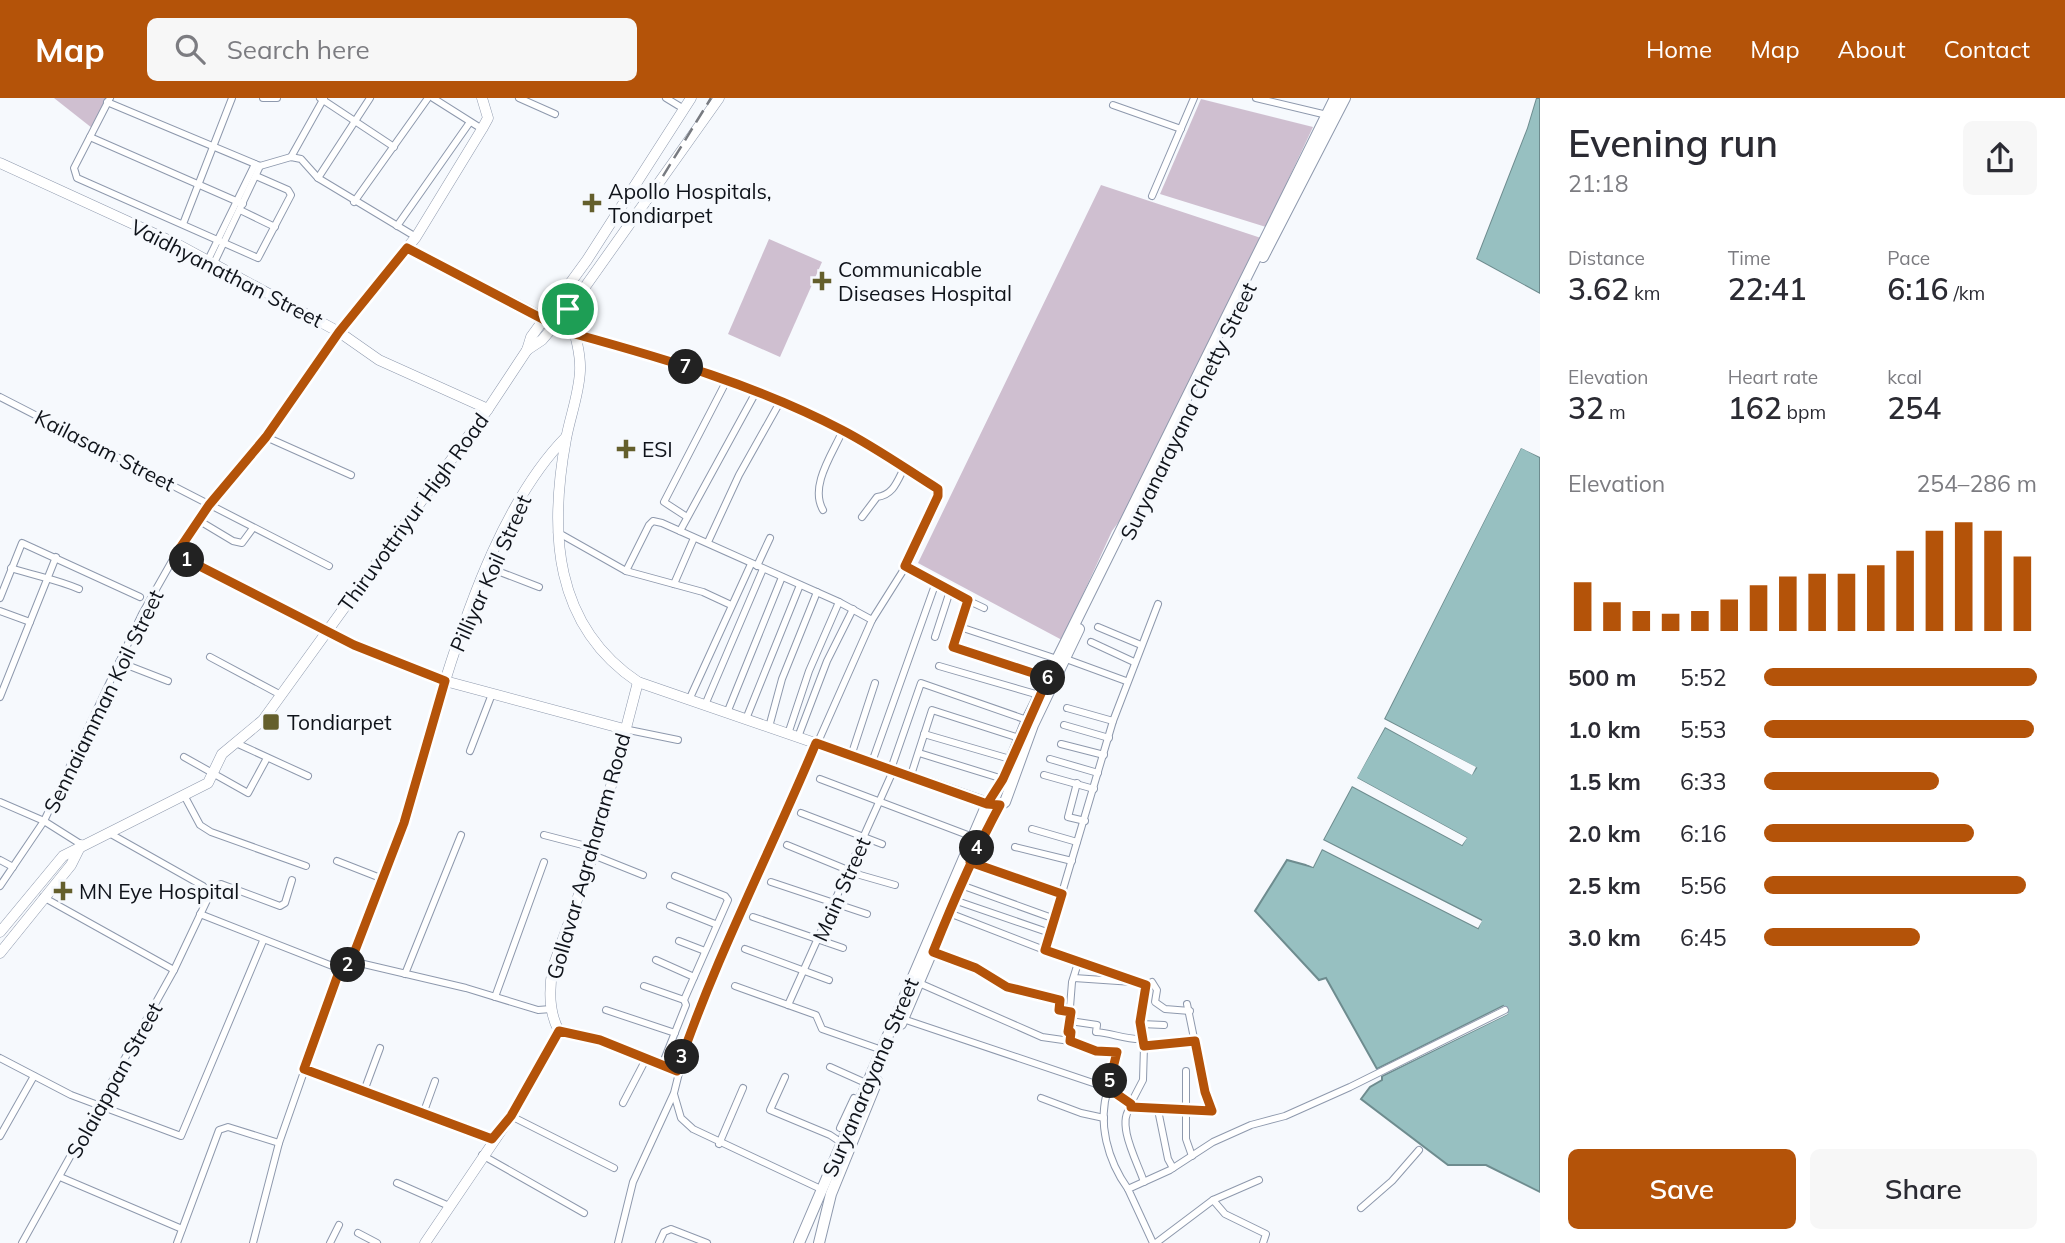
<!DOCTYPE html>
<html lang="en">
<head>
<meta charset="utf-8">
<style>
	:root { --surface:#fff; --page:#f7f7f7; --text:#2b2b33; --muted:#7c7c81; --accent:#b45309 }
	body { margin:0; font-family:Mulish,sans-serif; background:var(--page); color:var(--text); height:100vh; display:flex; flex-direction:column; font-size:26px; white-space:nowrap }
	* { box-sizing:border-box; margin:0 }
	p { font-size:23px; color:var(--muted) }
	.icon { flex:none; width:38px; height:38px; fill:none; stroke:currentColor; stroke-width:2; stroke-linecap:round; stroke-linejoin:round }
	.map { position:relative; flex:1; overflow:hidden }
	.details { display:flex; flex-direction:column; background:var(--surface); width:525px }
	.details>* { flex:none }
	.pin { position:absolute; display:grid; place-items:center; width:60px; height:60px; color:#fff; margin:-30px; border:4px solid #fff; border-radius:50%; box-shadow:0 2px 7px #0007 }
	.km { position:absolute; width:35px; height:35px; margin:-18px; border-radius:50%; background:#222; color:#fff; font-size:19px; line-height:35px; text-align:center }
	.round { display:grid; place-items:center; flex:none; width:74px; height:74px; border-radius:10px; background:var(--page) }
	.headline { display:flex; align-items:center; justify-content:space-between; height:119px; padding:0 28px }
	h1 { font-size:38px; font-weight:600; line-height:52px }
	.metrics { display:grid; grid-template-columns:repeat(3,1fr); gap:10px; height:119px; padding:7px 28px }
	.metrics div { display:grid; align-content:center }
	.metrics b { font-size:30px; font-weight:600 }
	.metrics small { font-size:19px; font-weight:400 }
	.metrics p { font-size:19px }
	.chart { height:196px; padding:14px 28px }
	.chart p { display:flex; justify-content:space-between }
	.chart svg { width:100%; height:126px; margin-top:7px; stroke:var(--accent); stroke-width:6 }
	.cta { display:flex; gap:14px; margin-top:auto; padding:14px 28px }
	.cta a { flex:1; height:80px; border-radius:10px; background:var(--accent); color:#fff; font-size:28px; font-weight:600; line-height:80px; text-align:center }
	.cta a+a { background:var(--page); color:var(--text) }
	ul { padding:0 28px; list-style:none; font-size:23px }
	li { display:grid; grid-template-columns:112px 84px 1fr; align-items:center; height:52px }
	li i { height:18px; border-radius:9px; background:var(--accent) }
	header { display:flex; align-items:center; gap:42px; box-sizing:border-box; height:98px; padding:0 35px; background:var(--accent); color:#fff }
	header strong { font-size:33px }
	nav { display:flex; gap:38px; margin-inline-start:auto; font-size:24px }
	.search { width:490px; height:63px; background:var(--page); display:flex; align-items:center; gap:18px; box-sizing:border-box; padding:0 24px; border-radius:10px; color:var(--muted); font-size:26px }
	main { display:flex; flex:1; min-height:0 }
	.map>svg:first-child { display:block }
	.green { fill:#cfbfd0 }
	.water { fill:#97c0c1; stroke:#6e8c8f; stroke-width:2 }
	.pier { fill:#f6f9fd }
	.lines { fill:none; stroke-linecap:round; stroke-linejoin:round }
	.street-casing { stroke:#8e99ad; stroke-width:8 }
	.secondary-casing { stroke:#8e99ad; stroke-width:11 }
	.primary-casing { stroke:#8e99ad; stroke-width:12 }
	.street { stroke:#fff; stroke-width:6 }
	.secondary { stroke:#fff; stroke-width:10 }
	.primary { stroke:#fff; stroke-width:10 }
	.rail { stroke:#787b81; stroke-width:2.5; stroke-dasharray:14 7; stroke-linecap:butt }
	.route-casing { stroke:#fff; stroke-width:14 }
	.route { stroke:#b45309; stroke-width:9 }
	.poi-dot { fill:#645f2c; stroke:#f6f9fd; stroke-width:2.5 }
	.labels { text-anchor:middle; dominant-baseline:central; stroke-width:7; stroke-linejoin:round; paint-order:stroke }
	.poi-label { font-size:21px; fill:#0f131a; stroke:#f6f9fd; text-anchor:start }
	.street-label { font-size:21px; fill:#0f131a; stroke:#f6f9fd }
</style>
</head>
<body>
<header>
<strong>Map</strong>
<div class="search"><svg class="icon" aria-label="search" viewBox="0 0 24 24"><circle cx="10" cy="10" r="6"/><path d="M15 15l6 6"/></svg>Search here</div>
<nav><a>Home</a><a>Map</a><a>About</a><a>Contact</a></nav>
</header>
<main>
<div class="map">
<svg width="1540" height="1145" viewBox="0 0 1540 1145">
	<rect width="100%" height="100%" fill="#f6f9fd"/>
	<g class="green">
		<polygon points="54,0 106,0 92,30"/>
		<polygon points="1201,1 1313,29 1266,129 1160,96"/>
		<polygon points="1101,87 1261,140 1134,403 1112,433 1062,542 918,465"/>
		<polygon points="769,141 822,164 780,259 728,236"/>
	</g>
	<g class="water">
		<polygon points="1536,0 1540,0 1540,196 1476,161 1527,30"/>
		<polygon points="1521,349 1540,359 1540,1094 1486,1067 1448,1067 1361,1001 1370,989 1382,982 1382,978 1507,916 1503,908 1377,971 1326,880 1319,882 1255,813 1287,762 1313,769 1322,751 1478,830 1481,822 1323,742 1352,688 1462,747 1466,740 1356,680 1385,629 1472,676 1476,670 1384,621"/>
	</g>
	<g class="pier">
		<polygon points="1532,0 1536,0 1527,30 1476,161 1540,196 1540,200 1472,161"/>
		<polygon points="1523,346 1540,355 1540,359 1521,350 1384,621 1476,669 1472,677 1385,629 1357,680 1467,740 1462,747 1352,688 1323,742 1482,823 1478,830 1322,751 1313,769 1306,766 1308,763 1311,765 1319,749 1323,748 1477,824 1319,742 1352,685 1462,741 1353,680 1384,626 1381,620 1518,348"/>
		<polygon points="1504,908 1508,916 1379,979 1374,973"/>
	</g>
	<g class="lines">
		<g class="street-casing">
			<g id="street">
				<polyline points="110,0 74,70 77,80 258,160 291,97 288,92 256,78"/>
				<polyline points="263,0 277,0"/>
				<polyline points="320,0 394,49"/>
				<polyline points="433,0 482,31"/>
				<polyline points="519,0 555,16"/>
				<polyline points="666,0 684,11"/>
				<polyline points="1256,0 1327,17"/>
				<polyline points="107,4 260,68 291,59 301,61 318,80 416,139"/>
				<polyline points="1113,7 1181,31"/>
				<polyline points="90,39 243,106"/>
				<polyline points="291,59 324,0"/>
				<polyline points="318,80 370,0"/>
				<polyline points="1152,98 1194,0"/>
				<polyline points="354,104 428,0"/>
				<polyline points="240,112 275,129"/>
				<polyline points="183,126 232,0"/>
				<polyline points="397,128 470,24"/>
				<polyline points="208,162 255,66"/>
				<polyline points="214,165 260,68"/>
				<path d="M575 236C666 261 758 288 842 332 875 350 906 371 938 391V398L906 468 872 522 787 714 738 814 687 943 674 995 633 1084 618 1145"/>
				<polyline points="0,299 329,468"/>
				<polyline points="266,339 351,377"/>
				<path d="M823 412C809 388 833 355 843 332"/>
				<polyline points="687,419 664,404 727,282"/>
				<path d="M862 419 877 399C893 397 897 384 904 370"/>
				<polyline points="198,422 233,443 242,445 253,430"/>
				<polyline points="680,433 756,294"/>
				<polyline points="557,434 626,473 703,494 731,507"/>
				<polyline points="708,444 739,377 780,304"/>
				<polyline points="176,456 325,534"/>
				<polyline points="757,468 770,440"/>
				<polyline points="906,468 935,487 984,510"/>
				<polyline points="487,469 539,489"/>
				<path d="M11 470C35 478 56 481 79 491"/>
				<polyline points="626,473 649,427 653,423 662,425 839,504 872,522"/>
				<polyline points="674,486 694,440"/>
				<polyline points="0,500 22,445 140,499"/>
				<polyline points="968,502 953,549 1048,580"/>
				<polyline points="0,513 30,524"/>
				<polyline points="960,529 1057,561"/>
				<polyline points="1098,529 1141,547"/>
				<polyline points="935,539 950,493"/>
				<polyline points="1091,544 1134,564"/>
				<polyline points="210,559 281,597"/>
				<polyline points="1066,561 1126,583"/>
				<polyline points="119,564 168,583"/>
				<polyline points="939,568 1039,597"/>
				<polyline points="0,599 56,459"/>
				<polyline points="689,602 751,466"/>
				<polyline points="705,607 763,471"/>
				<polyline points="1067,610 1113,623"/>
				<polyline points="727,615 782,479"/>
				<polyline points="746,621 800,487"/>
				<polyline points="1064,627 1109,640"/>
				<polyline points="769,629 782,581 817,494"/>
				<polyline points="624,631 678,642"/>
				<polyline points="788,636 809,573 839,504"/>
				<polyline points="924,636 1010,661"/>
				<polyline points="798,639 827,563 853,511"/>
				<polyline points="236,645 308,678"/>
				<polyline points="1061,646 1104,657"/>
				<polyline points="470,653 492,596"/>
				<polyline points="919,655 1003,681"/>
				<polyline points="851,658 875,585"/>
				<polyline points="184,659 248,695 267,660"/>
				<polyline points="1050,661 1098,675"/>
				<polyline points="872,664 935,487"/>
				<polyline points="891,671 921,585 1027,622"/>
				<polyline points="911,677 932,612 1019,640"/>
				<polyline points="1044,677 1094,691"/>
				<polyline points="820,681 973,739"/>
				<polyline points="1077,685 1068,719 1085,723"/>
				<polyline points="185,699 200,727 211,734 306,768"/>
				<polyline points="0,704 44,723 82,747"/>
				<polyline points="801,715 882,746"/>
				<polyline points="1032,731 1077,744"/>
				<polyline points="544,737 594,750"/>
				<polyline points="787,747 860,777 895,787"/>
				<polyline points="1015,749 1072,763"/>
				<polyline points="593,757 643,777"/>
				<polyline points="0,762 13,769"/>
				<polyline points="337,763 383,781"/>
				<polyline points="970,764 1062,797"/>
				<polyline points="771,784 867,816"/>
				<polyline points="961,787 1055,821"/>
				<polyline points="0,788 44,723 142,516 176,456 209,407 266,339 339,234"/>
				<polyline points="209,793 221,786 280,808 285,805 292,782"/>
				<polyline points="43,799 174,872"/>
				<polyline points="954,802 1050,835"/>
				<polyline points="670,808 715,826"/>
				<polyline points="949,815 1078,865 1146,887 1140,924 1144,948 1143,982 1131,1005"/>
				<polyline points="200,816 340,871 347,868 404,725 445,583"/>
				<polyline points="753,819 843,850"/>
				<polyline points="679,843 705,853"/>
				<polyline points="745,851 829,882"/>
				<polyline points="1045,852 1113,623 1158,506"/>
				<polyline points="933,854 976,870 1007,889 1060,902 1059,912 1071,914"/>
				<polyline points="656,862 694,879"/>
				<polyline points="351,863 466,890 538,912 551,911"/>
				<polyline points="405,876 461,737"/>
				<polyline points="1074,880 1133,884"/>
				<polyline points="1152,884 1157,892 1155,904 1165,911 1190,913"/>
				<polyline points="919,885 1042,939 1070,943 1096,953 1117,954 1108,990"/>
				<polyline points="644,888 684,902"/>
				<polyline points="735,888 816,917 822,931 882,952"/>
				<polyline points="495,899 544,764"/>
				<polyline points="788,907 893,673"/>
				<polyline points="606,912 675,935"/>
				<polyline points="903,921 1108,990 1131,1005 1131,1009 1212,1013 1205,994 1187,906"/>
				<path d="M1070 923 1097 927 1096 934C1113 935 1125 942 1143 941"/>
				<polyline points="1141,926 1164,927"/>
				<polyline points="559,933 600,942 677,973"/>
				<polyline points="1070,943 1071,934 1068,934 1072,884 1078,865"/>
				<polyline points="1144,948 1195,943"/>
				<polyline points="0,960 71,997 181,1038 263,843"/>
				<polyline points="662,967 686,907 684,902 728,802 725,798 675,778"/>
				<polyline points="830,969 868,986"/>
				<polyline points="304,971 493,1041"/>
				<polyline points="1186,973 1186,1041 1192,1058"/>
				<polyline points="785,979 770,1012 830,1037 842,1045"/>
				<path d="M1108 991C1097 1025 1108 1063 1128 1091"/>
				<polyline points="364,993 380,950"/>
				<polyline points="674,996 681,1020 693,1031 823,1092"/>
				<polyline points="1041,1000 1081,1015 1104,1020"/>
				<polyline points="623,1005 646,961"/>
				<path d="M1131 1009C1115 1025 1138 1065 1144 1084"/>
				<polyline points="1158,1012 1168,1061 1173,1070"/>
				<polyline points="423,1016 435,983"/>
				<polyline points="511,1018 614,1070"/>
				<polyline points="840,1030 854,1000 860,1004"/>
				<polyline points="0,1038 34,978"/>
				<polyline points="719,1046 743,990"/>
				<polyline points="482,1057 584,1115"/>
				<polyline points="60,1079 182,1131"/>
				<polyline points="397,1085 449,1108"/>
				<polyline points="1213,1102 1225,1116 1266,1136 1263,1145"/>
				<polyline points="1361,1110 1392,1083 1419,1052"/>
				<polyline points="358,1135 377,1145"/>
				<polyline points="22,1145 174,872 209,798 203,788 109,735"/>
				<polyline points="177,1145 219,1032 228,1029 279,1045"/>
				<polyline points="253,1145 279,1045 340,871"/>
				<polyline points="330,1145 339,1127"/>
				<polyline points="659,1145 664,1134 671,1131 707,1145"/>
				<polyline points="1153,1145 1128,1091 1170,1072 1213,1044 1251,1027 1285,1018 1350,989 1505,912"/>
				<polyline points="1156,1145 1213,1102 1259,1082"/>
			</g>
		</g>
		<g class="secondary-casing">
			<g id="secondary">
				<polyline points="0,65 177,146 339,234 379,262 488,311"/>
				<polyline points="407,150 575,236"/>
				<path d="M568 211C573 230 581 253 580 273 579 296 570 319 566 341 549 433 553 527 638 584L992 706"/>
				<polyline points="339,234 416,139 482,31 488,20 482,0"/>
				<polyline points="527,252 542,242 575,203 719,0"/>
				<polyline points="325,534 445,583 624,631"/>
				<path d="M445 583C470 503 507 399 566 339"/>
				<polyline points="0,834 63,758 208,685 222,656 263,622 488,311 527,252 531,239 587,162 691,0"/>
				<polyline points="0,855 71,767 81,747"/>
				<path d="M425 1145 511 1018 559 933C548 913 549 890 553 869L593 757 638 584"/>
			</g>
		</g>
		<g class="primary-casing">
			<g id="primary">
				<polyline points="1263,159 1345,0"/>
				<polyline points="968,769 1000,707 1005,704 1033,627 1079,531"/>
				<polyline points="901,926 948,816"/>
				<polyline points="799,1145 987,706 1003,681 1027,622 1335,0"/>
				<polyline points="819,1145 831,1096 877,983"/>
			</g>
		</g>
		<use href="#street" class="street"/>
		<use href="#secondary" class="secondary"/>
		<use href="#primary" class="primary"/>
		<polyline class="rail" points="652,96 711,0"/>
	</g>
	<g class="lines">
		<g class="route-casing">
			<path id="route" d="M568 211 554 227 407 150 339 234 266 339 209 407 176 456 354 547 445 583 404 725 351 863 340 871 304 971 492 1041 511 1018 559 933 600 942 677 973C716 858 770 755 816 645L987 706 1000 707 970 764 1062 796 1045 852 1146 887 1140 924 1144 948 1195 943 1205 994 1212 1013 1131 1009V1006L1108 990 1117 954 1096 953 1070 943 1071 934H1068L1071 914 1059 912 1060 902 1007 889 976 870 933 854C953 804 974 755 1000 707L987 706 1003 681 1048 580 953 549 968 502 905 468 938 398V391C906 371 875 349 842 332 758 288 666 261 575 236L568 211"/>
		</g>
		<use href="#route" class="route"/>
	</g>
	<g class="poi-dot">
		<path d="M588.5 94.5h7v7h7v7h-7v7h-7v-7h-7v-7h7z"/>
		<path d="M818.5 172.5h7v7h7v7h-7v7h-7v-7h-7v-7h7z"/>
		<path d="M622.5 340.5h7v7h7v7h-7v7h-7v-7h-7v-7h7z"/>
		<rect x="262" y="615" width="18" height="18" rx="3.5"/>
		<path d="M59.5 782.5h7v7h7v7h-7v7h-7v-7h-7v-7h7z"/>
	</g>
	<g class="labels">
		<g class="poi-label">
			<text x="608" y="93">Apollo Hospitals,<tspan x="608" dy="24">Tondiarpet</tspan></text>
			<text x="838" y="171">Communicable<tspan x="838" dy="24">Diseases Hospital</tspan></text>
			<text x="642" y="351">ESI</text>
			<text x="287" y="624">Tondiarpet</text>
			<text x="79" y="793">MN Eye Hospital</text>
		</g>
		<g class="street-label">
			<text transform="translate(227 175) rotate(27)">Vaidhyanathan Street</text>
			<text transform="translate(1188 313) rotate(-64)">Suryanarayana Chetty Street</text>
			<text transform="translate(105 352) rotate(27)">Kailasam Street</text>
			<text transform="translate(413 414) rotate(-54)">Thiruvottriyur High Road</text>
			<text transform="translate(490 475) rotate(-66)">Pilliyar Koil Street</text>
			<text transform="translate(103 603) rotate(-64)">Sennaiamman Koil Street</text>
			<text transform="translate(588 758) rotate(-74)">Gollavar Agraharam Road</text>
			<text transform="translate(841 791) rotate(-66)">Main Street</text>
			<text transform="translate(870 979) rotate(-67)">Suryanarayana Street</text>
			<text transform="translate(114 982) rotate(-61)">Solaiappan Street</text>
		</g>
	</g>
</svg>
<div class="pin" style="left:568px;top:211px;background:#1e9e55"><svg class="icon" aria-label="arrive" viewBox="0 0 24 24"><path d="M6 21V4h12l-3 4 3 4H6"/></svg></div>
<b class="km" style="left:187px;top:462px">1</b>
<b class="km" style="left:348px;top:867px">2</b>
<b class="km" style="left:682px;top:959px">3</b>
<b class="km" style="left:977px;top:750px">4</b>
<b class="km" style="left:1110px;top:983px">5</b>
<b class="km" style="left:1048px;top:580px">6</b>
<b class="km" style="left:686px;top:269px">7</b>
</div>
<section class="details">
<div class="headline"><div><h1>Evening run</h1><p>21:18</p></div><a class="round"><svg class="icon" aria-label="share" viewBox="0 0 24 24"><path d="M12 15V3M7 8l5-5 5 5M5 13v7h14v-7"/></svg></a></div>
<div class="metrics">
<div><p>Distance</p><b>3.62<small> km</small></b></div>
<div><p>Time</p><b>22:41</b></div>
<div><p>Pace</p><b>6:16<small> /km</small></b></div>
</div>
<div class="metrics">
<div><p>Elevation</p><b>32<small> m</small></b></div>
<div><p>Heart rate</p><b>162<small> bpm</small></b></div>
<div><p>kcal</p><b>254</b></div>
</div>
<div class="chart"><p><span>Elevation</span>254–286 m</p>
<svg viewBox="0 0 160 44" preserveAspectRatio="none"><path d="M5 44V27M15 44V34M25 44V37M35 44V38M45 44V37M55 44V33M65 44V28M75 44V25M85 44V24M95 44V24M105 44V21M115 44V16M125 44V9M135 44V6M145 44V9M155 44V18"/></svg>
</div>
<ul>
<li><b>500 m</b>5:52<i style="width:100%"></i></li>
<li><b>1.0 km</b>5:53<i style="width:99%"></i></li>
<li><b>1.5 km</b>6:33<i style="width:64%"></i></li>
<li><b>2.0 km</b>6:16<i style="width:77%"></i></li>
<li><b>2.5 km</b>5:56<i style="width:96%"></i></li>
<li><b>3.0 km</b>6:45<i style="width:57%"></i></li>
</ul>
<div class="cta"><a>Save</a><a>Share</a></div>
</section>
</main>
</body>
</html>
